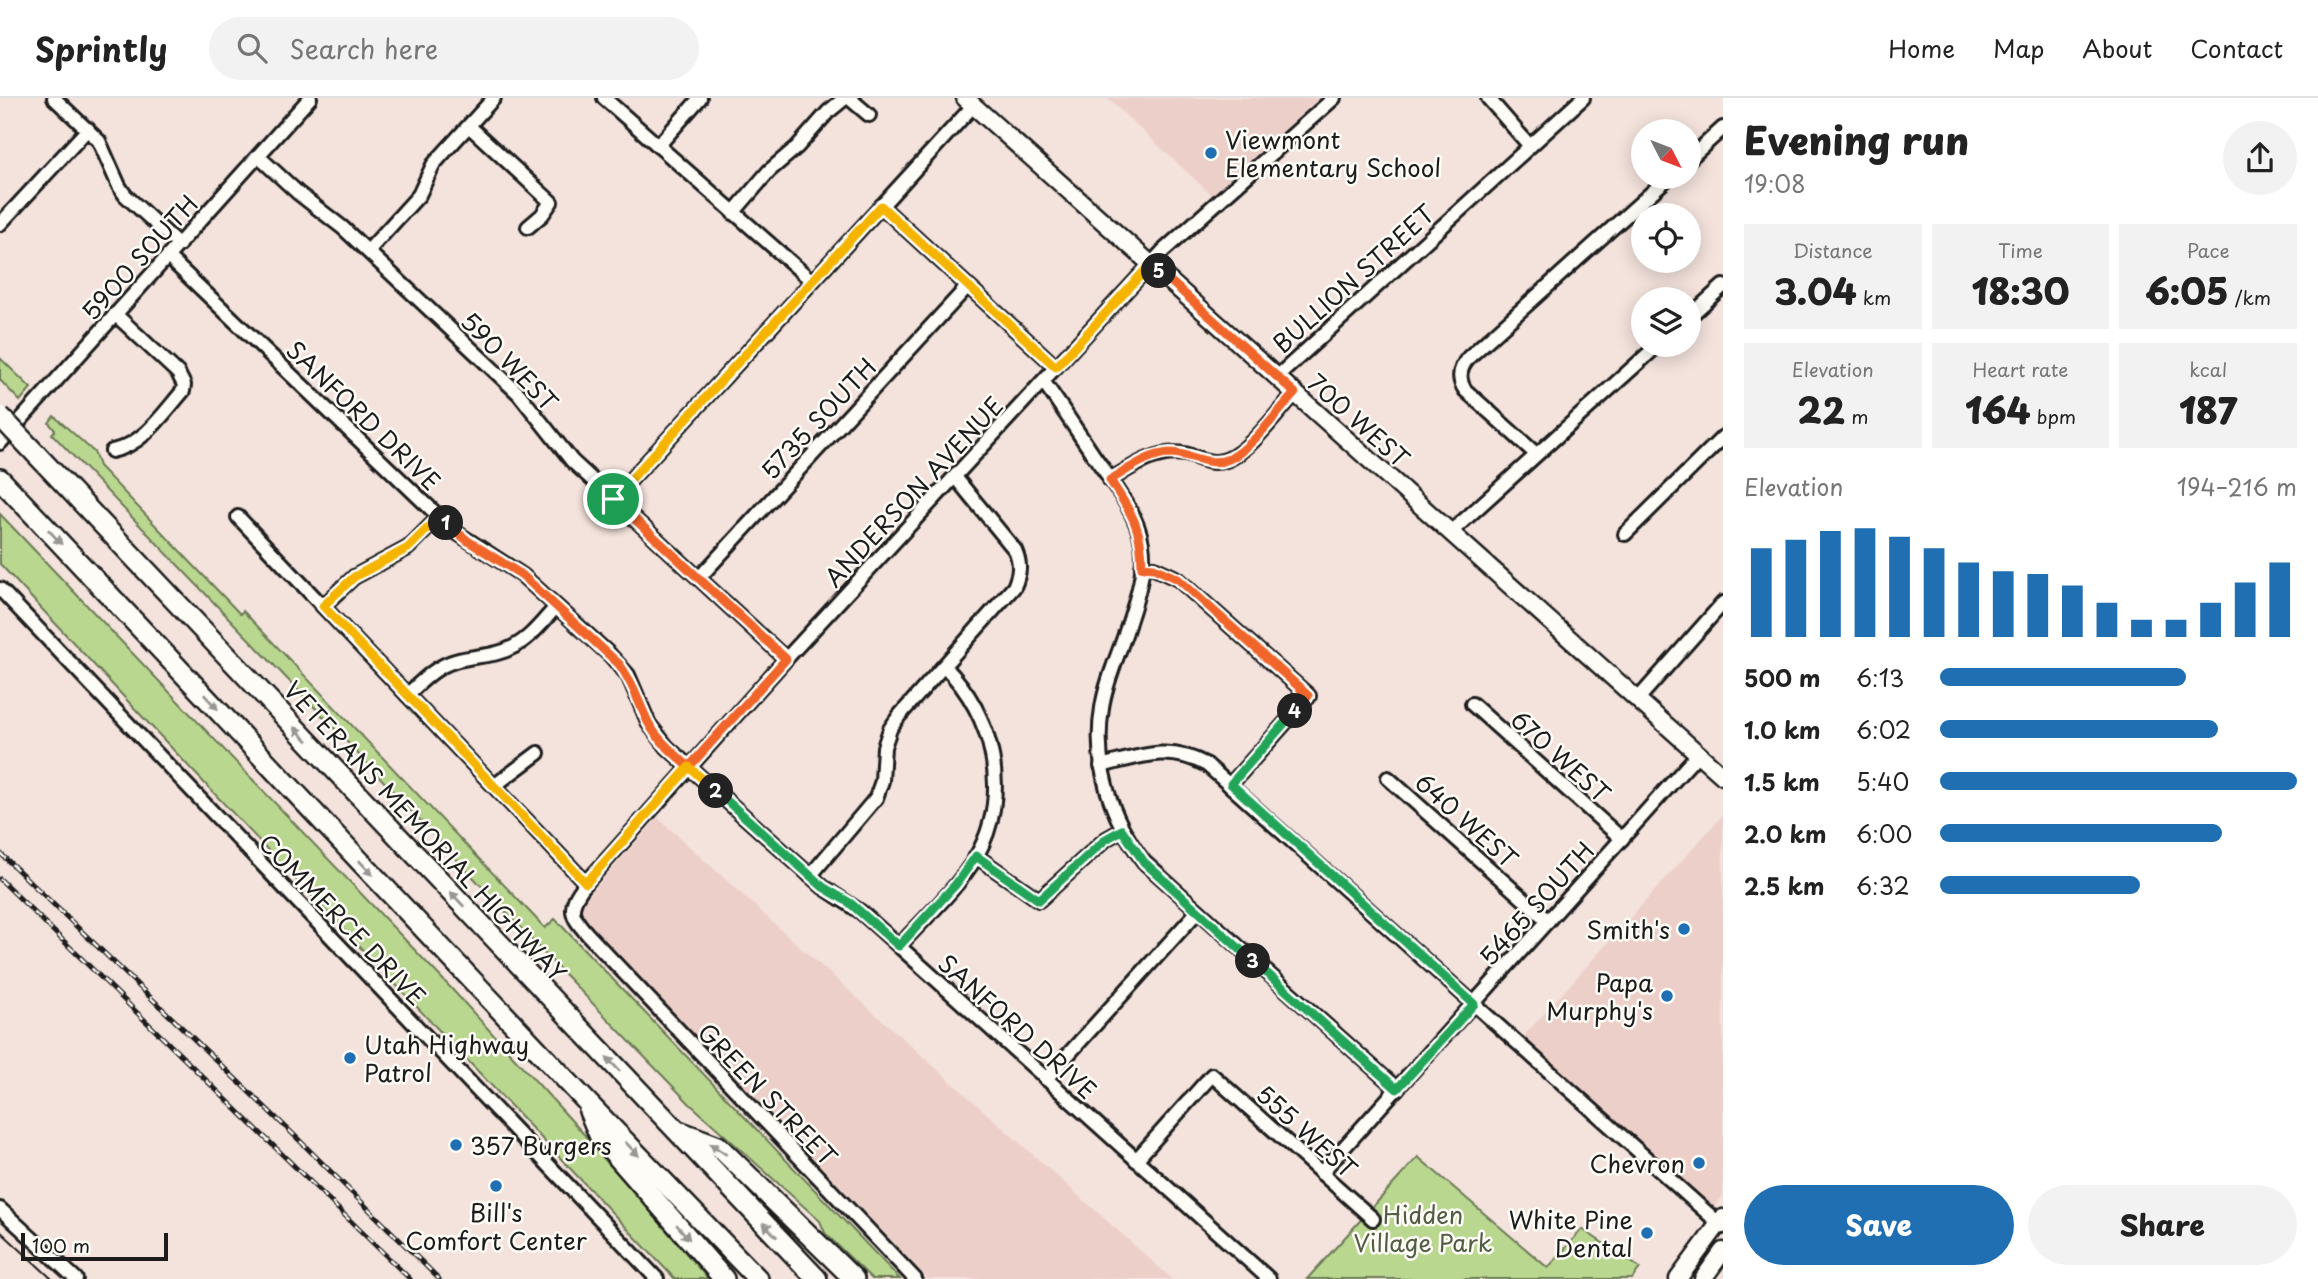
<!DOCTYPE html>
<html lang="en">
<head>
<meta charset="utf-8">
<style>
	:root { --surface:#fff; --page:#f2f2f2; --text:#222; --muted:#767676; --line:#e0e0e0; --accent:#1f6fb2 }
	body { margin:0; font-family:"Playpen Sans",sans-serif; background:var(--page); color:var(--text); height:100vh; display:flex; flex-direction:column; font-size:26px; white-space:nowrap }
	* { box-sizing:border-box; margin:0 }
	p { font-size:23px; color:var(--muted) }
	.icon { flex:none; width:38px; height:38px; fill:none; stroke:currentColor; stroke-width:2; stroke-linecap:round; stroke-linejoin:round }
	.map { position:relative; flex:1; overflow:hidden }
	.details { display:flex; flex-direction:column; background:var(--surface); width:595px }
	.details>* { flex:none }
	.needle { width:46px; rotate:132deg }
	.controls { position:absolute; left:1631px; top:21px; display:grid; gap:14px }
	.controls a { display:grid; place-items:center; width:70px; height:70px; border-radius:50%; background:var(--surface); box-shadow:0 4px 18px #0003; font-size:35px }
	.scale { position:absolute; left:21px; bottom:18px; width:147px; box-sizing:border-box; padding-left:7px; border:4px solid #1c1c1c; border-top:0; font-size:19px; line-height:24px; white-space:nowrap; color:#1c1c1c; -webkit-text-stroke:5px #fdfcf7; paint-order:stroke }
	.pin { position:absolute; display:grid; place-items:center; width:60px; height:60px; color:#fff; margin:-30px; border:4px solid #fff; border-radius:50%; box-shadow:0 2px 7px #0007 }
	.km { position:absolute; width:35px; height:35px; margin:-18px; border-radius:50%; background:#222; color:#fff; font-size:19px; line-height:35px; text-align:center }
	.round { display:grid; place-items:center; flex:none; width:74px; height:74px; border-radius:37px; background:var(--page) }
	.headline { display:flex; align-items:center; justify-content:space-between; height:119px; padding:0 21px }
	h1 { font-size:38px; font-weight:800; line-height:52px }
	.stats { display:grid; grid-template-columns:repeat(3,1fr); gap:10px; height:119px; padding:7px 21px }
	.stats div { display:grid; align-content:center; border-radius:0px; background:var(--page); text-align:center }
	.stats b { font-size:35px; font-weight:800 }
	.stats small { font-size:19px; font-weight:400 }
	.stats p { font-size:19px }
	.chart { height:196px; padding:14px 21px }
	.chart p { display:flex; justify-content:space-between }
	.chart svg { width:100%; height:126px; margin-top:7px; stroke:var(--accent); stroke-width:6 }
	.action { display:flex; gap:14px; margin-top:auto; padding:14px 21px }
	.action a { flex:1; height:80px; border-radius:42px; background:var(--accent); color:#fff; font-size:28px; font-weight:800; line-height:80px; text-align:center }
	.action a+a { background:var(--page); color:var(--text) }
	ul { padding:0 21px; list-style:none; font-size:23px }
	li { display:grid; grid-template-columns:112px 84px 1fr; align-items:center; height:52px }
	li i { height:18px; border-radius:9px; background:var(--accent) }
	header { display:flex; align-items:center; gap:42px; box-sizing:border-box; height:98px; padding:0 35px; background:var(--surface); border-bottom:2px solid var(--line) }
	header strong { font-size:33px }
	nav { display:flex; gap:38px; margin-inline-start:auto; font-size:24px }
	.search { width:490px; height:63px; background:var(--page); display:flex; align-items:center; gap:18px; box-sizing:border-box; padding:0 24px; border-radius:38px; color:var(--muted); font-size:26px }
	main { display:flex; flex:1; min-height:0 }
	.map>svg:first-child { display:block }
	.built { fill:#edcfc9 }
	.green { fill:#bad78f; stroke:#6b7a56; stroke-width:2 }
	.lines { fill:none; stroke-linecap:round; stroke-linejoin:round }
	.minor-casing { stroke:#1c1c1c; stroke-width:18 }
	.major-casing { stroke:#1c1c1c; stroke-width:21 }
	.highway-casing { stroke:#1c1c1c; stroke-width:24 }
	.minor { stroke:#fdfcf7; stroke-width:12 }
	.major { stroke:#fdfcf7; stroke-width:16 }
	.highway { stroke:#fdfcf7; stroke-width:19 }
	.tram { stroke:#1c1c1c; stroke-width:2 }
	.rail-casing { stroke:#1c1c1c; stroke-width:5 }
	.rail { stroke:#fdfcf7; stroke-width:2.5; stroke-dasharray:8; stroke-linecap:butt }
	.highway-bridge-casing { stroke:#1c1c1c; stroke-width:24; stroke-linecap:butt }
	.highway-bridge { stroke:#fdfcf7; stroke-width:19 }
	.oneway { fill:#989794 }
	.split-1-casing { stroke:#fff; stroke-width:14 }
	.split-2-casing { stroke:#fff; stroke-width:14 }
	.split-3-casing { stroke:#fff; stroke-width:14 }
	.split-4-casing { stroke:#fff; stroke-width:14 }
	.split-5-casing { stroke:#fff; stroke-width:14 }
	.split-6-casing { stroke:#fff; stroke-width:14 }
	.split-1 { stroke:#f0652b; stroke-width:9 }
	.split-2 { stroke:#f5b400; stroke-width:9 }
	.split-3 { stroke:#22a559; stroke-width:9 }
	.split-4 { stroke:#22a559; stroke-width:9 }
	.split-5 { stroke:#f0652b; stroke-width:9 }
	.split-6 { stroke:#f5b400; stroke-width:9 }
	.poi-dot { fill:#1f6fb2; stroke:#fdfcf7; stroke-width:2.5 }
	.labels { text-anchor:middle; dominant-baseline:central; stroke-width:5; stroke-linejoin:round; paint-order:stroke }
	.poi-label { font-size:24px; fill:#1c1c1c; stroke:#fdfcf7; text-anchor:end }
	.street-label { font-size:24px; fill:#1c1c1c; stroke:#fdfcf7 }
	.park-label { font-size:24px; fill:#535d44; stroke:#fdfcf7 }
</style>
</head>
<body>
<header>
<strong>Sprintly</strong>
<div class="search"><svg class="icon" aria-label="search" viewBox="0 0 24 24"><circle cx="10" cy="10" r="6"/><path d="M15 15l6 6"/></svg>Search here</div>
<nav><a>Home</a><a>Map</a><a>About</a><a>Contact</a></nav>
</header>
<main>
<div class="map">
<svg width="1723" height="1181" viewBox="0 0 1723 1181">
	<rect width="100%" height="100%" fill="#f4e2dc"/>
	<filter id="ink" filterUnits="userSpaceOnUse"><feTurbulence type="fractalNoise" baseFrequency=".0143" numOctaves="2"/><feDisplacementMap in="SourceGraphic" scale="14" xChannelSelector="R" yChannelSelector="G"/><feConvolveMatrix kernelMatrix="1 2 1 2 8 2 1 2 1" color-interpolation-filters="sRGB"/></filter>
	<g filter="url(#ink)">
		<g class="built">
			<polygon points="1107,0 1319,0 1212,97"/>
			<polygon points="1723,717 1723,1097 1713,1111 1523,939"/>
			<polygon points="658,720 770,822 1172,1181 928,1181 580,816 581,806"/>
		</g>
		<g class="green">
			<polygon points="0,260 31,290 20,303 0,282"/>
			<polygon points="54,318 94,354 99,368 240,516 243,513 545,830 555,821 900,1181 872,1181 825,1135 820,1123 689,1005 542,853 319,614 52,336 55,332 49,325"/>
			<polygon points="0,416 449,888 591,1044 708,1181 675,1181 193,673 0,466"/>
			<polygon points="1418,1059 1548,1170 1582,1131 1640,1170 1632,1181 1307,1181"/>
		</g>
		<g class="lines">
			<g class="minor-casing">
				<g id="minor">
					<polyline points="54,0 99,43 119,88 125,97 179,147"/>
					<polyline points="604,0 812,183"/>
					<polyline points="849,0 869,17"/>
					<polyline points="1488,0 1530,48"/>
					<polyline points="469,28 551,104 542,117 528,129"/>
					<polyline points="658,48 700,0"/>
					<polyline points="258,58 298,95 343,130 519,296 572,363 786,561"/>
					<polyline points="1689,61 1723,30"/>
					<polyline points="881,108 1056,269"/>
					<polyline points="733,115 769,73 797,49 828,14 845,0"/>
					<polyline points="0,126 88,31"/>
					<polyline points="368,153 419,97 433,67 440,59 494,0"/>
					<polyline points="168,159 454,433 522,477 610,557 628,577 649,626 667,649 689,669 823,789 861,814 1269,1181"/>
					<polyline points="1689,219 1723,188"/>
					<polyline points="1277,279 1583,0"/>
					<path d="M1043 283C1061 308 1077 333 1094 358 1111 382 1138 416 1142 446 1146 472 1137 500 1129 524 1121 552 1106 581 1102 610 1093 666 1110 719 1144 764L1397 991"/>
					<polyline points="0,345 310,0"/>
					<path d="M112 353C144 346 162 317 183 293L184 287 178 275 115 216"/>
					<path d="M1536 356 1465 292C1457 280 1460 269 1469 259L1669 79"/>
					<path d="M1110 382C1133 368 1157 351 1185 356 1200 359 1210 368 1226 362 1249 354 1278 314 1295 295"/>
					<polyline points="613,401 973,8"/>
					<polyline points="238,419 586,785"/>
					<polyline points="1451,434 1658,247"/>
					<polyline points="1625,436 1723,339"/>
					<polyline points="1142,469 1154,470 1178,481 1309,598 1231,686"/>
					<polyline points="699,480 968,188"/>
					<polyline points="0,491 657,1181"/>
					<polyline points="323,508 354,479 408,450 439,419"/>
					<path d="M407 597C421 584 436 568 455 563 475 557 495 559 513 549 531 540 543 523 556 509"/>
					<polyline points="1638,601 1723,505"/>
					<polyline points="1472,606 1622,741"/>
					<path d="M1101 668C1141 658 1169 646 1207 667L1723 1129"/>
					<polyline points="1388,680 1548,823"/>
					<polyline points="494,688 538,655"/>
					<polyline points="976,758 1039,802 1106,741 1122,732"/>
					<path d="M810 778 876 700 882 683 884 649 890 631 899 618 1014 489C1020 475 1021 466 1015 452L955 379"/>
					<path d="M899 848C925 820 956 792 976 759 1012 697 994 617 944 568"/>
					<polyline points="1046,981 1198,813"/>
					<polyline points="1136,1062 1212,977 1373,1121"/>
					<polyline points="1321,1075 1698,656"/>
					<polyline points="0,1111 76,1181"/>
					<path d="M915 1181 591 840C570 818 566 810 586 785L786 561 1163 153 1334 0"/>
				</g>
			</g>
			<g class="major-casing">
				<g id="major">
					<polyline points="965,0 1723,678"/>
					<polyline points="1678,1181 1723,1120"/>
					<polyline points="1703,1181 1723,1153"/>
				</g>
			</g>
			<g class="highway-casing">
				<g id="highway">
					<polyline points="36,356 817,1181"/>
					<polyline points="0,381 585,1002 758,1181"/>
					<polyline points="589,1013 600,1039 724,1181"/>
					<polyline points="681,1034 718,1048 854,1181"/>
				</g>
			</g>
			<use href="#minor" class="minor"/>
			<use href="#major" class="major"/>
			<use href="#highway" class="highway"/>
			<polyline class="tram" points="0,1133 52,1181"/>
			<g class="rail-casing">
				<g id="rail">
					<polyline points="0,755 296,1039 439,1181"/>
					<polyline points="0,781 410,1181"/>
				</g>
			</g>
			<use href="#rail" class="rail"/>
			<g class="highway-bridge-casing">
				<polyline id="highway-bridge" points="0,318 36,356"/>
			</g>
			<use href="#highway-bridge" class="highway-bridge"/>
		</g>
		<defs><path id="oneway-solid" d="M-6-.8H1V-3.2L6.5 0L1 3.2V.8H-6Z" transform="scale(1.75)"/></defs>
		<g class="oneway">
			<use href="#oneway-solid" transform="translate(55 439) rotate(47)"/>
			<use href="#oneway-solid" transform="translate(211 604) rotate(47)"/>
			<use href="#oneway-solid" transform="translate(301 636) rotate(-133)"/>
			<use href="#oneway-solid" transform="translate(366 770) rotate(47)"/>
			<use href="#oneway-solid" transform="translate(457 801) rotate(-133)"/>
			<use href="#oneway-solid" transform="translate(613 966) rotate(-133)"/>
			<use href="#oneway-solid" transform="translate(632 1051) rotate(46)"/>
			<use href="#oneway-solid" transform="translate(718 1051) rotate(-146)"/>
			<use href="#oneway-solid" transform="translate(770 1132) rotate(-134)"/>
			<use href="#oneway-solid" transform="translate(683 1134) rotate(49)"/>
		</g>
	</g>
	<g class="lines" filter="url(#ink)">
		<g class="split-1-casing">
			<path id="split-1" d="M446 425 468 443 522 477 619 566C633 584 638 604 648 624 657 642 675 656 689 669L786 561 613 401"/>
		</g>
		<g class="split-2-casing">
			<polyline id="split-2" points="446,425 439,419 408,450 354,479 323,508 586,785 689,669 716,693"/>
		</g>
		<g class="split-3-casing">
			<polyline id="split-3" points="716,693 823,789 850,805 899,848 956,786 976,758 1039,802 1106,741 1122,732 1144,764 1253,863"/>
		</g>
		<g class="split-4-casing">
			<polyline id="split-4" points="1253,863 1397,991 1474,906 1231,686 1295,613"/>
		</g>
		<g class="split-5-casing">
			<path id="split-5" d="M1159 173 1295 295C1278 313 1250 352 1229 361 1208 370 1191 355 1170 355 1148 356 1129 371 1110 382 1131 415 1142 428 1142 469L1154 470 1178 481 1299 589 1308 598 1295 613"/>
		</g>
		<g class="split-6-casing">
			<polyline id="split-6" points="613,401 881,108 1056,269 1151,166 1159,173"/>
		</g>
		<use href="#split-1" class="split-1"/>
		<use href="#split-2" class="split-2"/>
		<use href="#split-3" class="split-3"/>
		<use href="#split-4" class="split-4"/>
		<use href="#split-5" class="split-5"/>
		<use href="#split-6" class="split-6"/>
	</g>
	<g class="poi-dot">
		<circle cx="1211" cy="55" r="7"/>
		<circle cx="1684" cy="831" r="7"/>
		<circle cx="1667" cy="898" r="7"/>
		<circle cx="350" cy="960" r="7"/>
		<circle cx="456" cy="1047" r="7"/>
		<circle cx="1699" cy="1065" r="7"/>
		<circle cx="496" cy="1088" r="7"/>
		<circle cx="1647" cy="1135" r="7"/>
	</g>
	<g class="labels">
		<g class="poi-label">
			<text x="1225" y="41" text-anchor="start">Viewmont<tspan x="1225" dy="28">Elementary School</tspan></text>
			<text x="1670" y="831">Smith's</text>
			<text x="1653" y="884">Papa<tspan x="1653" dy="28">Murphy's</tspan></text>
			<text x="364" y="946" text-anchor="start">Utah Highway<tspan x="364" dy="28">Patrol</tspan></text>
			<text x="470" y="1047" text-anchor="start">357 Burgers</text>
			<text x="1685" y="1065">Chevron</text>
			<text x="496" y="1114" text-anchor="middle">Bill's<tspan x="496" dy="28">Comfort Center</tspan></text>
			<text x="1633" y="1121">White Pine<tspan x="1633" dy="28">Dental</tspan></text>
		</g>
		<g class="street-label">
			<text transform="translate(139 159) rotate(-48)">5900 SOUTH</text>
			<text transform="translate(1353 180) rotate(-42)">BULLION STREET</text>
			<text transform="translate(510 263) rotate(46)">590 WEST</text>
			<text transform="translate(364 317) rotate(44)">SANFORD DRIVE</text>
			<text transform="translate(818 320) rotate(-47)">5735 SOUTH</text>
			<text transform="translate(1359 322) rotate(42)">700 WEST</text>
			<text transform="translate(913 393) rotate(-47)">ANDERSON AVENUE</text>
			<text transform="translate(1561 658) rotate(42)">670 WEST</text>
			<text transform="translate(1467 722) rotate(42)">640 WEST</text>
			<text transform="translate(426 733) rotate(47)">VETERANS MEMORIAL HIGHWAY</text>
			<text transform="translate(1536 805) rotate(-48)">5465 SOUTH</text>
			<text transform="translate(343 821) rotate(46)">COMMERCE DRIVE</text>
			<text transform="translate(1018 928) rotate(42)">SANFORD DRIVE</text>
			<text transform="translate(768 996) rotate(46)">GREEN STREET</text>
			<text transform="translate(1307 1033) rotate(42)">555 WEST</text>
		</g>
		<g class="park-label">
			<text x="1423" y="1116">Hidden<tspan x="1423" dy="28">Village Park</tspan></text>
		</g>
	</g>
</svg>
<div class="controls">
<a><svg class="needle" viewBox="-14 -14 28 28"><path d="M0-13l5 13h-10z" fill="#e53935"/><path d="M0 13l5-13h-10z" fill="#767676"/></svg></a>
<a><svg class="icon" aria-label="locate" viewBox="0 0 24 24"><circle cx="12" cy="12" r="6"/><path d="M12 2v4M12 18v4M2 12h4M18 12h4"/></svg></a>
<a><svg class="icon" aria-label="layers" viewBox="0 0 24 24"><path d="M12 4l9 5-9 5-9-5zM3 14l9 5 9-5"/></svg></a>
</div>
<div class="scale">100 m</div>
<div class="pin" style="left:613px;top:401px;background:#1e9e55"><svg class="icon" aria-label="arrive" viewBox="0 0 24 24"><path d="M6 21V4h12l-3 4 3 4H6"/></svg></div>
<b class="km" style="left:446px;top:425px">1</b>
<b class="km" style="left:716px;top:693px">2</b>
<b class="km" style="left:1253px;top:863px">3</b>
<b class="km" style="left:1295px;top:613px">4</b>
<b class="km" style="left:1159px;top:173px">5</b>
</div>
<section class="details">
<div class="headline"><div><h1>Evening run</h1><p>19:08</p></div><a class="round"><svg class="icon" aria-label="share" viewBox="0 0 24 24"><path d="M12 15V3M7 8l5-5 5 5M5 13v7h14v-7"/></svg></a></div>
<div class="stats">
<div><p>Distance</p><b>3.04<small> km</small></b></div>
<div><p>Time</p><b>18:30</b></div>
<div><p>Pace</p><b>6:05<small> /km</small></b></div>
</div>
<div class="stats">
<div><p>Elevation</p><b>22<small> m</small></b></div>
<div><p>Heart rate</p><b>164<small> bpm</small></b></div>
<div><p>kcal</p><b>187</b></div>
</div>
<div class="chart"><p><span>Elevation</span>194–216 m</p>
<svg viewBox="0 0 160 44" preserveAspectRatio="none"><path d="M5 44V13M15 44V10M25 44V7M35 44V6M45 44V9M55 44V13M65 44V18M75 44V21M85 44V22M95 44V26M105 44V32M115 44V38M125 44V38M135 44V32M145 44V25M155 44V18"/></svg>
</div>
<ul>
<li><b>500 m</b>6:13<i style="width:69%"></i></li>
<li><b>1.0 km</b>6:02<i style="width:78%"></i></li>
<li><b>1.5 km</b>5:40<i style="width:100%"></i></li>
<li><b>2.0 km</b>6:00<i style="width:79%"></i></li>
<li><b>2.5 km</b>6:32<i style="width:56%"></i></li>
</ul>
<div class="action"><a>Save</a><a>Share</a></div>
</section>
</main>
</body>
</html>
